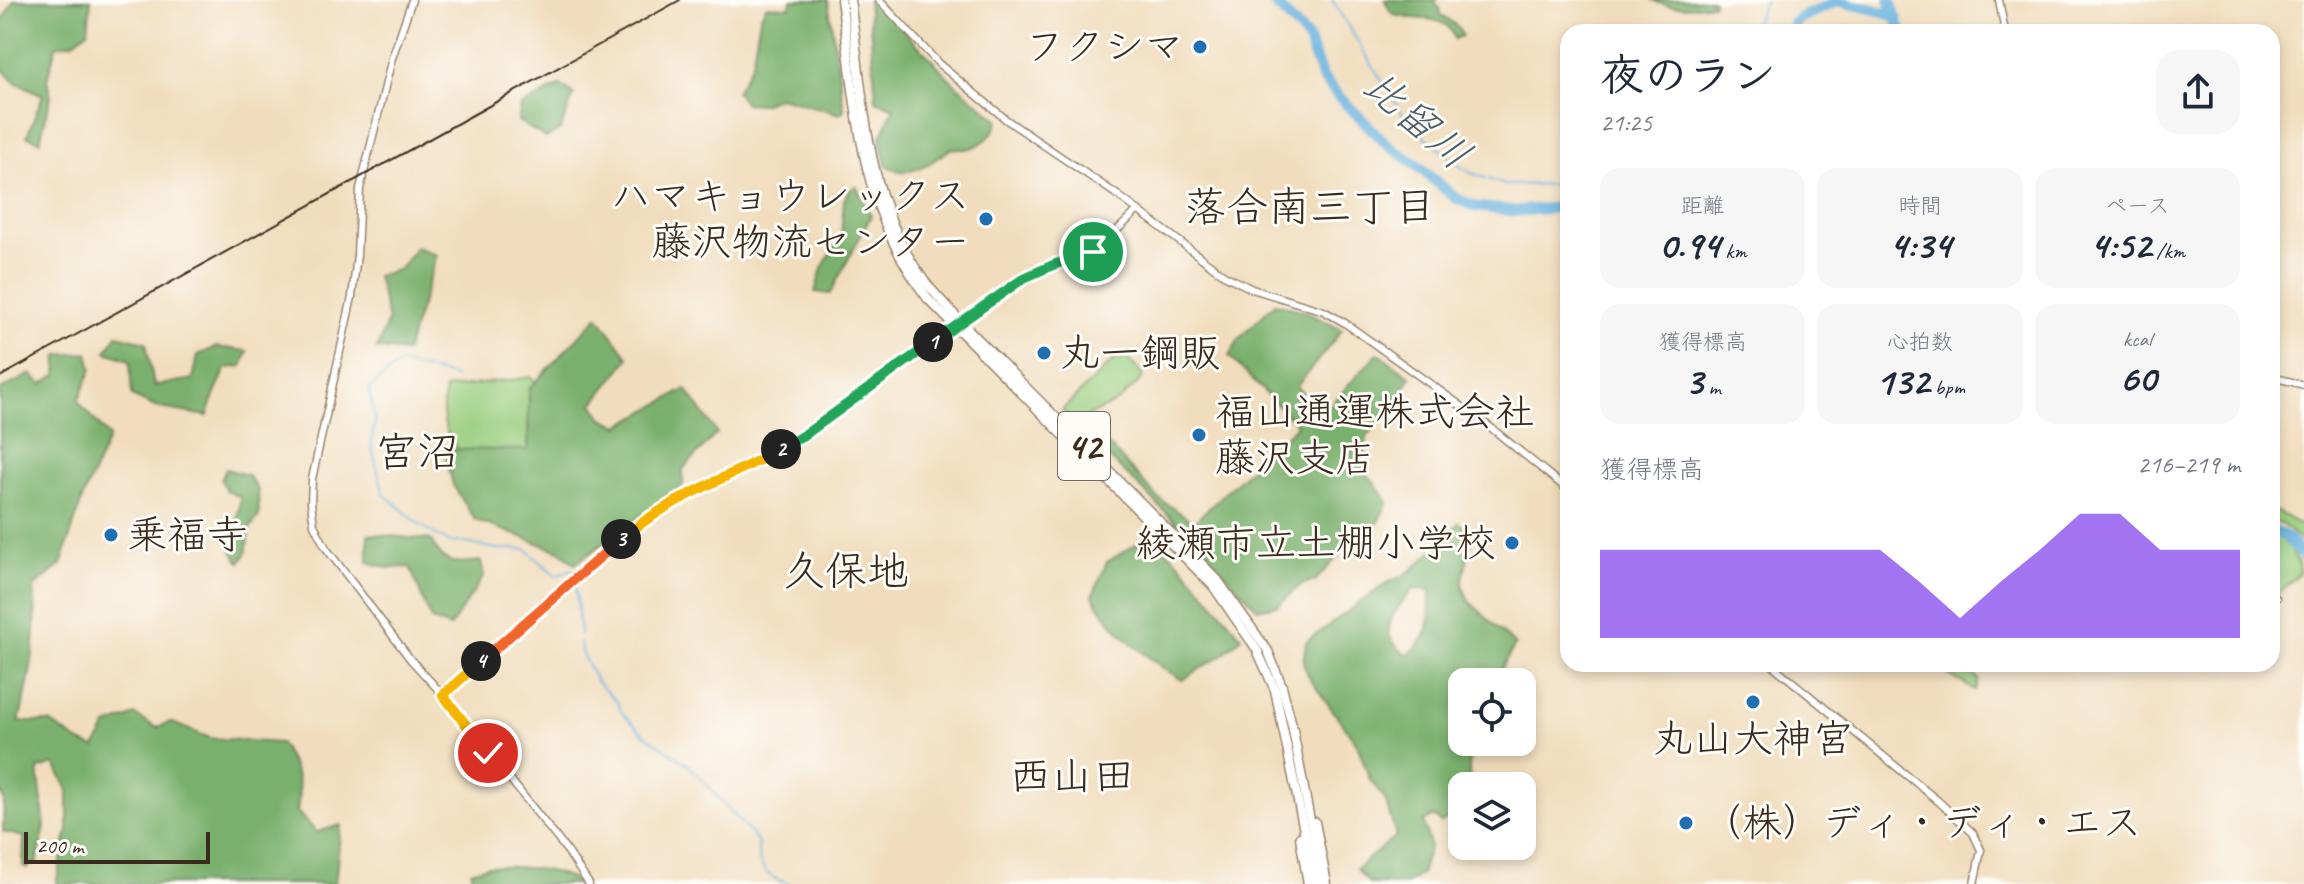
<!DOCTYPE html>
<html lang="ja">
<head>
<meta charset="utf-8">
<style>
	:root { --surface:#fff; --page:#f6f6f7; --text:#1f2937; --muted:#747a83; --accent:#7c3aed }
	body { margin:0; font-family:Caveat,"Klee One",sans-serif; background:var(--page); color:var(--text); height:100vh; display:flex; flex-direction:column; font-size:30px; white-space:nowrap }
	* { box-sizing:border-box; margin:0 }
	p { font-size:26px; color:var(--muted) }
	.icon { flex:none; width:44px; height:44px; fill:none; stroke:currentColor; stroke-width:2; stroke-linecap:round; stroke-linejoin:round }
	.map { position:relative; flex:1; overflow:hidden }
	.panel { position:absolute; left:1560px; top:24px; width:720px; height:648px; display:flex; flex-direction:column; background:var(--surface); border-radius:24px; box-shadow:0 4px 12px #0003 }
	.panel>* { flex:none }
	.tools { position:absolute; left:1448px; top:668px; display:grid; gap:16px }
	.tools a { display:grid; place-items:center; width:88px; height:88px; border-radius:16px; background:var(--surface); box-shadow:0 4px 12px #0003; font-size:40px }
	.scale { position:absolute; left:24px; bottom:20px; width:186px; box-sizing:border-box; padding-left:8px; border:4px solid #3b2a1e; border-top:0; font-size:22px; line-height:28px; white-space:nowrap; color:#3b2a1e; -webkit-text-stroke:6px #fdfcf7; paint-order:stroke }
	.pin { position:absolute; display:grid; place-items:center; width:68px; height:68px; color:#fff; margin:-34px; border:4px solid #fff; border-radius:50%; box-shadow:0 2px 8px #0007 }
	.km { position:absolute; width:40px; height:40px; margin:-20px; border-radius:50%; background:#222; color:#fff; font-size:22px; line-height:40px; text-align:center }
	.round { display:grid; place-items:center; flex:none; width:84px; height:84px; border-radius:24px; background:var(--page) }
	.headline { display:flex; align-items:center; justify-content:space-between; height:136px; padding:0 40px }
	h1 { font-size:44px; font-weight:800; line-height:60px }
	.metrics { display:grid; grid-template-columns:repeat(3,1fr); gap:12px; height:136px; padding:8px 40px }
	.metrics div { display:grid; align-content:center; border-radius:20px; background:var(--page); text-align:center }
	.metrics b { font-size:40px; font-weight:800 }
	.metrics small { font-size:22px; font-weight:400 }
	.metrics p { font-size:22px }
	.chart { height:224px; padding:16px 40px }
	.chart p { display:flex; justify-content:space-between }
	.chart svg { width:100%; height:144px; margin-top:8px; fill:var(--accent); opacity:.7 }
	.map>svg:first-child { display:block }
	.green { fill:#99cd7e; stroke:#6a7c4e; stroke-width:2 }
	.forest { fill:#7ab06d; stroke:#5a6d46; stroke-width:2; fill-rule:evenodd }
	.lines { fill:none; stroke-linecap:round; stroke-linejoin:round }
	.stream { stroke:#62aedb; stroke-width:2 }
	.river { stroke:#62aedb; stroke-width:11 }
	.tertiary-casing { stroke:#96846e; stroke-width:9 }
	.primary-casing { stroke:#96846e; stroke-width:11 }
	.tertiary { stroke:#fff; stroke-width:6 }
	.primary { stroke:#fff; stroke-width:8 }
	.rail { stroke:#3b2a1e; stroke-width:2 }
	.split-1-casing { stroke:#fff; stroke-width:16 }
	.split-2-casing { stroke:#fff; stroke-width:16 }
	.split-3-casing { stroke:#fff; stroke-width:16 }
	.split-4-casing { stroke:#fff; stroke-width:16 }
	.split-5-casing { stroke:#fff; stroke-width:16 }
	.split-1 { stroke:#22a559; stroke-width:10 }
	.split-2 { stroke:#22a559; stroke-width:10 }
	.split-3 { stroke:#f5b400; stroke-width:10 }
	.split-4 { stroke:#f0652b; stroke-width:10 }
	.split-5 { stroke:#f5b400; stroke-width:10 }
	.poi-dot { fill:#1f6fb2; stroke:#fdfcf7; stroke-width:3 }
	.labels { text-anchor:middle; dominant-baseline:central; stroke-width:6; stroke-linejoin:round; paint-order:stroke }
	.shield { fill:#fdfcf7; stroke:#75695f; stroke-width:2 }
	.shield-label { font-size:38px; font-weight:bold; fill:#3b2a1e }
	.poi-label { font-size:40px; fill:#3b2a1e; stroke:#fdfcf7; text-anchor:start }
	.water-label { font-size:42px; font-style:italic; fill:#4b5f6a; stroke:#fdfcf7 }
	.neighbourhood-label { font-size:42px; fill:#3b2a1e; stroke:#fdfcf7 }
</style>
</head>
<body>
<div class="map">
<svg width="2304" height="884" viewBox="0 0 2304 884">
	<rect width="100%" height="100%" fill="#fdfcf7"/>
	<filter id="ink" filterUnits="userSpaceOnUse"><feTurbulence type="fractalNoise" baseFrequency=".0125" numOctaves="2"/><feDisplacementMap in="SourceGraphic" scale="16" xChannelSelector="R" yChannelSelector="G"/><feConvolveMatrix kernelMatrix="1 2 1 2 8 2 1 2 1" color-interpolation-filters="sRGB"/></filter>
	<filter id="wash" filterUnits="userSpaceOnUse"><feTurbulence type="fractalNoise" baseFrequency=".006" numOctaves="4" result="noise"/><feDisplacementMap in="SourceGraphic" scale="32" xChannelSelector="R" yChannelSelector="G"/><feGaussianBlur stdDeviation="1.8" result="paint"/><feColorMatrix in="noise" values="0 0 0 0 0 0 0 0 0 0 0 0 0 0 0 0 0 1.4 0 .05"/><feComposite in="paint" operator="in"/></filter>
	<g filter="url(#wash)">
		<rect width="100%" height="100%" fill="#f1ddbd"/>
		<g class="green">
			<polygon points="1121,353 1143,374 1142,379 1119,401 1075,422 1062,410"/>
			<path d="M531 377 536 382 535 463 460 452C443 434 440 413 445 389Z"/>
			<polygon points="2272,509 2304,527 2304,544 2283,525 2272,520"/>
			<polygon points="2272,533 2291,548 2301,571 2278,594 2272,590"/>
			<polygon points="1946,664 1955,664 1979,679 1975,690 1942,671"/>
		</g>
		<g class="forest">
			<polygon points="14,0 91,0 88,31 74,42 56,46 47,80 51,96 40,141 27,136 43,95 13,81 0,66 0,25"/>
			<polygon points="791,0 828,0 844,110 840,114 779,97 762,104 745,103 736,92 752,63 760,18 766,6 790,7"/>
			<path d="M868 0H875L954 83 999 120C992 140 973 153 952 148 933 161 908 182 886 165L880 139 894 108 876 100Z"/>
			<path d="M1385 0H1437L1435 3 1441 10 1440 14 1459 28 1462 36 1454 39C1449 12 1415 22 1396 15 1390 13 1387 6 1385 0Z"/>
			<path d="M1652 0H1714L1713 4C1693 7 1670 10 1652 0Z"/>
			<polygon points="561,85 574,95 560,130 546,138 518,121 521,106"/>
			<polygon points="856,186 871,216 830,294 815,292 822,268 841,236 844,200 849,191"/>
			<polygon points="416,247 437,255 406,352 377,349 388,320 377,276 400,269"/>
			<polygon points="1275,303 1307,312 1342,330 1297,386 1321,415 1378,353 1411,377 1387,415 1367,437 1364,469 1388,502 1376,526 1341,553 1315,581 1302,584 1278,605 1258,609 1185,531 1094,443 1092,437 1096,434 1102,438 1158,498 1194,522 1297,425 1229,356 1239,339"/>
			<polygon points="598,316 629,358 593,404 603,418 619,426 686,389 717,433 683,469 683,485 575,564 560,551 475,520 453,485 444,449 528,450 529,389"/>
			<polygon points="117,335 146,342 154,386 193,379 198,355 217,347 248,351 242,366 226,368 211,403 208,416 155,407 132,396 130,360 106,352"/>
			<path d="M88 353 92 369 78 401 109 437 82 499 61 565 34 587C39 634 31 676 19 722H50L78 741 95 748 107 726 135 715 157 728 170 722 210 738 280 743C296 770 302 779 297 812L317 832 341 825 335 884H56L68 830V790L55 764 38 769 45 827 37 862 27 868 23 866 24 837 3 832 4 800 0 790V390L31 374 42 384 57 375 58 355Z"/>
			<path d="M226 469 248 475 258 490 259 516 250 528 246 554 240 562C219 543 242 520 240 497L227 491 221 480Z"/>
			<path d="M1459 523 1473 533 1462 584 1469 601 1515 645 1494 682H1462V742H1474L1469 766 1470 786H1462V810L1441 823 1434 816 1423 822 1430 845 1421 874 1406 884H1370L1356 869 1396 836 1385 799 1370 780 1357 744 1310 679 1303 663 1306 642 1391 580C1410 579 1444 538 1459 523ZM1413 589 1430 590C1429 620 1434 634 1409 654 1401 652 1398 648 1393 642 1380 623 1402 603 1413 589Z"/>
			<path d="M368 534 431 540C444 567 454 563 481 561L484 576 450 627 431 620 410 567 388 568 368 562Z"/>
			<path d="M1151 535 1179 562 1242 637 1222 655 1182 680C1150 661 1109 629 1093 595L1107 562Z"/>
			<path d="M487 866C515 867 557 866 580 884H472L471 871Z"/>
		</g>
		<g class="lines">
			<g class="stream">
				<polyline points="1332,0 1407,121 1460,166 1471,173 1505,185 1568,184"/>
				<polyline points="1750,32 1766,0"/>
				<polyline points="455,377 400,363 369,389 375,421 371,445 384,494 420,525 450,543 460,542 496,549 526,549 556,576 572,569"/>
				<polyline points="576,589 580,634"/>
				<path d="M580 641 581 652 596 681 618 703 621 712 644 734 689 765 758 842C756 867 766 877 789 884"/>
			</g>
			<g class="river">
				<polyline points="1271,0 1307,37 1322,77 1340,98 1390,147 1410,160 1457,199 1476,207 1516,211 1568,207"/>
				<polyline points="1890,0 1901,32"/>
				<polyline points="1791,32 1794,23 1800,18 1838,1 1884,12 1897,18"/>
				<polyline points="2272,530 2288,539 2304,557"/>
			</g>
		</g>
	</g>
	<g filter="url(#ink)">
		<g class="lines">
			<g class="tertiary-casing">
				<g id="tertiary">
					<polyline points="412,0 392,58 360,189 357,255 352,297 312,479 311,503 314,525 326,548 411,660 443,695 568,852 589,884"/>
					<polyline points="879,0 939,64 1008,121 1119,196 1224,275 1252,289 1324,311 1345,323 1485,423 1568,490"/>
					<polyline points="1999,0 2005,32"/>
					<polyline points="2272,377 2304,385"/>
					<polyline points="2272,594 2276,598"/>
					<polyline points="1771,664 1937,800 1973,833 1981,850 1974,884"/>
					<polyline points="443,695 639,525 699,487 794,442 1005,289 1043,269 1099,248 1138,210"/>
				</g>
			</g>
			<g class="primary-casing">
				<g id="primary">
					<path d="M841 0C858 111 857 205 928 299L1213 586 1257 650 1275 690 1315 884"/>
					<path d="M850 0C864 96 864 197 923 279 934 294 948 307 960 321L1217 579 1268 651 1282 686 1292 725 1322 884"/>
					<polyline points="1315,822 1327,884"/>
					<polyline points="1300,837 1308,884"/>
				</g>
			</g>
			<use href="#tertiary" class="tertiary"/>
			<use href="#primary" class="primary"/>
			<polyline class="rail" points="0,377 680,0"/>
		</g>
	</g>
	<g class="lines" filter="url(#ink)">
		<g class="split-1-casing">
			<polyline id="split-1" points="933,342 1024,278 1053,265 1093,252"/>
		</g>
		<g class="split-2-casing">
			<polyline id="split-2" points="781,449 810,431 933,342"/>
		</g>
		<g class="split-3-casing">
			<path id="split-3" d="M621 539C671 497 725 479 781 449"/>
		</g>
		<g class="split-4-casing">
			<polyline id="split-4" points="481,661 621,539"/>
		</g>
		<g class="split-5-casing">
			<polyline id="split-5" points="481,661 443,695 488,753"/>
		</g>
		<use href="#split-1" class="split-1"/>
		<use href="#split-2" class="split-2"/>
		<use href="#split-3" class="split-3"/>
		<use href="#split-4" class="split-4"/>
		<use href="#split-5" class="split-5"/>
	</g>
	<g class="poi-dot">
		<circle cx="1200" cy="47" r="8"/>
		<circle cx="986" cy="219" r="8"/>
		<circle cx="1044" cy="353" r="8"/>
		<circle cx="1199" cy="435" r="8"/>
		<circle cx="111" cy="535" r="8"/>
		<circle cx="1512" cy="543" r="8"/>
		<circle cx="1753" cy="702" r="8"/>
		<circle cx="1686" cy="823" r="8"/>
	</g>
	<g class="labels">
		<rect class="shield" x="1058" y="412" width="52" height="68" rx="6"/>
		<g class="shield-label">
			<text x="1084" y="446">42</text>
		</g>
		<g class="poi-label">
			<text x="1184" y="47" text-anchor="end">フクシマ</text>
			<text x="970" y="196" text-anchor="end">ハマキョウレックス<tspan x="970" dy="46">藤沢物流センター</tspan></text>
			<text x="1060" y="353">丸一鋼販</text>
			<text x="1215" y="412">福山通運株式会社<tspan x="1215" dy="46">藤沢支店</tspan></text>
			<text x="127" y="535">乗福寺</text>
			<text x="1496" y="543" text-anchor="end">綾瀬市立土棚小学校</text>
			<text x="1753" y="739" text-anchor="middle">丸山大神宮</text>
			<text x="1702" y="823">（株）ディ・ディ・エス</text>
		</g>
		<g class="water-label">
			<text transform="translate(1417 120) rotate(41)">比留川</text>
		</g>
		<g class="neighbourhood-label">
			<text x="1310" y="207">落合南三丁目</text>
			<text x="417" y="452">宮沼</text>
			<text x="846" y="571">久保地</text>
			<text x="1072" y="776">西山田</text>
		</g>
	</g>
</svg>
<div class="tools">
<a><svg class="icon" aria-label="locate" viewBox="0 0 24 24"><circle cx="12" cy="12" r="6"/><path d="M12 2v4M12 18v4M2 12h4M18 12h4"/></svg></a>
<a><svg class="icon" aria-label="layers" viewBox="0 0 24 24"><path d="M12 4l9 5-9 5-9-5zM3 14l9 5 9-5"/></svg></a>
</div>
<div class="scale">200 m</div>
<div class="pin" style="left:1093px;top:252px;background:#1e9e55"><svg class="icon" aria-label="arrive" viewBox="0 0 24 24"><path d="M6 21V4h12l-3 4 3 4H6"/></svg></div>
<div class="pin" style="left:488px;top:753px;background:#d93025"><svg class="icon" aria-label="check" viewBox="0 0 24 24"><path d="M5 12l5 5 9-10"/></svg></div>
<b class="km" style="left:933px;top:342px">1</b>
<b class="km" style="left:781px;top:449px">2</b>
<b class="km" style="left:621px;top:539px">3</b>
<b class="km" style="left:481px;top:661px">4</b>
<section class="panel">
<div class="headline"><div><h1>夜のラン</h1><p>21:25</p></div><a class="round"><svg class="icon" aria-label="share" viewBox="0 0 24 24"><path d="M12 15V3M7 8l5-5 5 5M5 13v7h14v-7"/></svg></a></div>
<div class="metrics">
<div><p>距離</p><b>0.94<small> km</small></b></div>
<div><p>時間</p><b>4:34</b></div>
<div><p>ペース</p><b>4:52<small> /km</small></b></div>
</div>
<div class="metrics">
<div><p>獲得標高</p><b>3<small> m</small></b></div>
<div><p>心拍数</p><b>132<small> bpm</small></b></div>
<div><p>kcal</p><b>60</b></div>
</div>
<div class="chart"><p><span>獲得標高</span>216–219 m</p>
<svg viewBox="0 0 160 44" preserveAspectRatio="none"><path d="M0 44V17L10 17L20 17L30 17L40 17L50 17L60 17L70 17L80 27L90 38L100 27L110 17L120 6L130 6L140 17L150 17L160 17V44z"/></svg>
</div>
</section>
</div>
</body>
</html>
